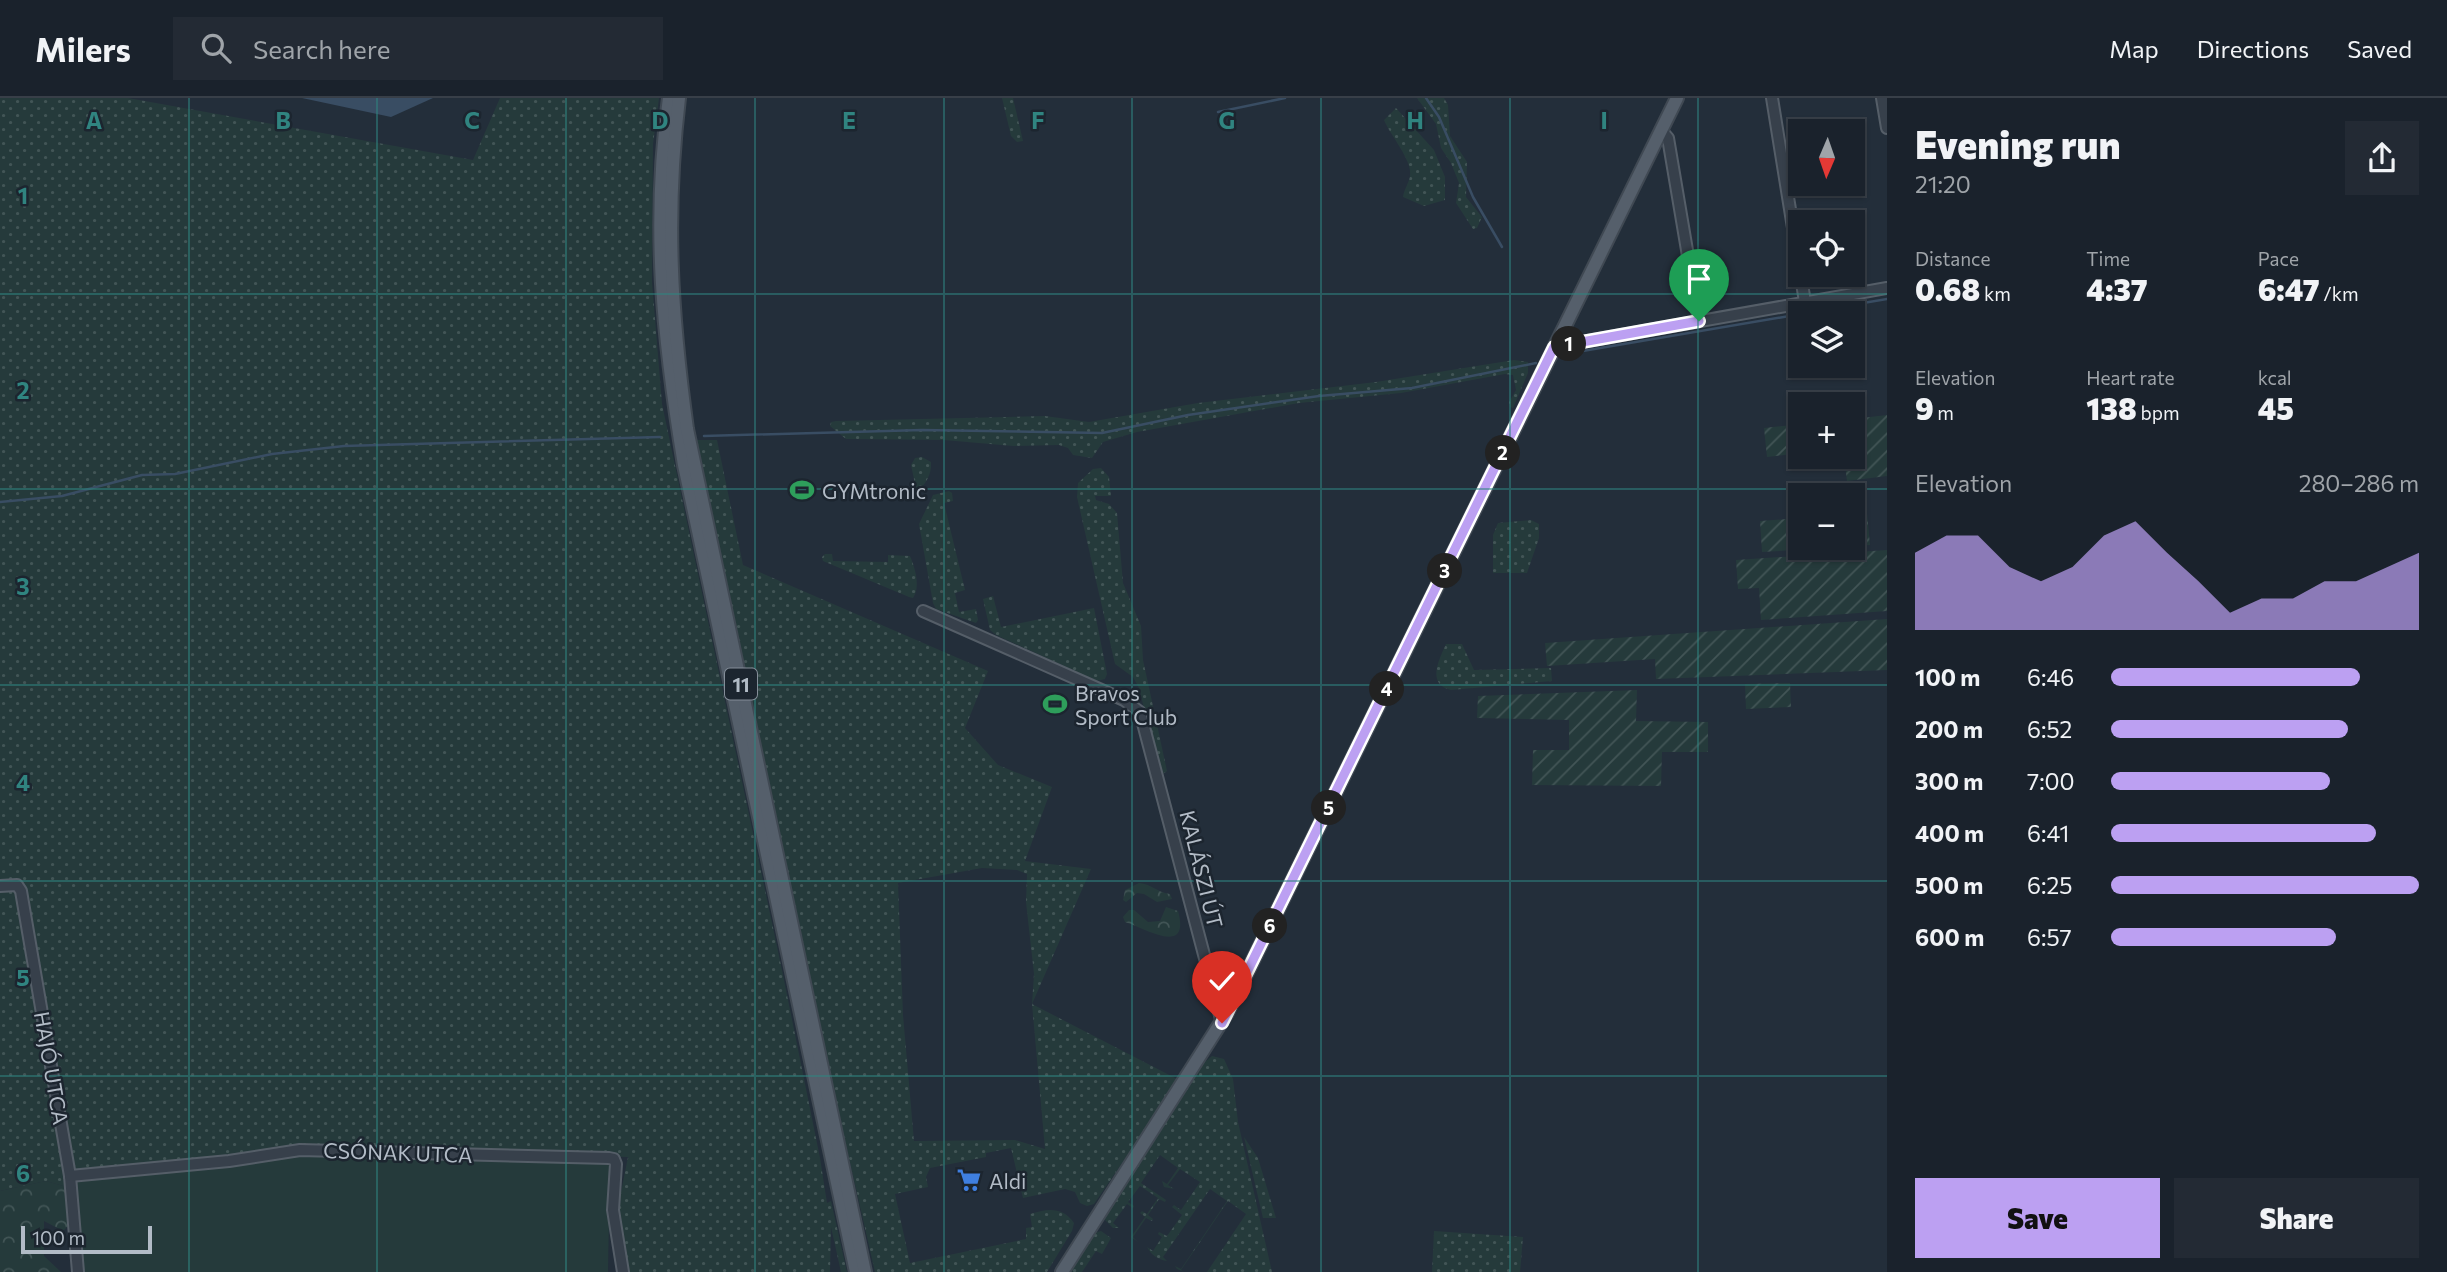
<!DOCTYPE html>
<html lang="en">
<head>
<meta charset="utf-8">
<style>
	:root { --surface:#1a222c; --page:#232a34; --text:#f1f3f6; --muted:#9fa4a9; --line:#383f48; --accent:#bca0f2 }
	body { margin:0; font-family:Commissioner,sans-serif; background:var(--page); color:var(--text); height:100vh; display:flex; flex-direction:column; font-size:26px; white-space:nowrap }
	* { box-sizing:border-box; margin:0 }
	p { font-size:23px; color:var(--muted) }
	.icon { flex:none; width:38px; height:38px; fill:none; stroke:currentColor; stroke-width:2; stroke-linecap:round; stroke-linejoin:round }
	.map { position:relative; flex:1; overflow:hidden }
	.sheet { display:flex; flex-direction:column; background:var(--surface); width:560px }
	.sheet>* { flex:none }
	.needle { width:46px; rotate:182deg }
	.buttons { position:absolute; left:1788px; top:21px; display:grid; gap:14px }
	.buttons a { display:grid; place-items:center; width:77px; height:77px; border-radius:0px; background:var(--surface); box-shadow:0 2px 5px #0004,0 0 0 2px var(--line); font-size:35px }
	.scale { position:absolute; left:21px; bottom:18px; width:131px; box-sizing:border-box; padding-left:7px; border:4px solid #b2bbc6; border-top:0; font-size:19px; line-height:24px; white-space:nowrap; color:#b2bbc6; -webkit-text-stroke:5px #1c252f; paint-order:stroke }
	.pin { position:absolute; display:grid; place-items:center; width:60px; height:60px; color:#fff; margin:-72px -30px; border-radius:50% 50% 50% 0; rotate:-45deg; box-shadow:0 0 7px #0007 }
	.pin .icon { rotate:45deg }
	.km { position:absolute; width:35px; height:35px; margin:-18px; border-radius:50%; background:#222; color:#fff; font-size:19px; line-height:35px; text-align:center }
	.round { display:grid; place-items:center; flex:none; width:74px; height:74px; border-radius:0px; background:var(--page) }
	.head { display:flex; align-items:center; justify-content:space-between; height:119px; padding:0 28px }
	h1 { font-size:38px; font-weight:800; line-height:52px }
	.stats { display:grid; grid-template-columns:repeat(3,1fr); gap:10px; height:119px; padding:7px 28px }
	.stats div { display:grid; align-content:center }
	.stats b { font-size:30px; font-weight:800 }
	.stats small { font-size:19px; font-weight:400 }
	.stats p { font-size:19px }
	.chart { height:196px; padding:14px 28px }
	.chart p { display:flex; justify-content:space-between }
	.chart svg { width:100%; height:126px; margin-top:7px; fill:var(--accent); opacity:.7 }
	.cta { display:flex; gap:14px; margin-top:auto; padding:14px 28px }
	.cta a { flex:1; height:80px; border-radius:0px; background:var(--accent); color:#111; font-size:28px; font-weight:800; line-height:80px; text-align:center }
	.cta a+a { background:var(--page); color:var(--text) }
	ul { padding:0 28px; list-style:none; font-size:23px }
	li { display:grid; grid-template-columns:112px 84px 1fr; align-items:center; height:52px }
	li i { height:18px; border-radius:9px; background:var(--accent) }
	header { display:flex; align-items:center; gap:42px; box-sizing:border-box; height:98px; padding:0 35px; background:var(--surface); border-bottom:2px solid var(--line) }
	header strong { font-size:33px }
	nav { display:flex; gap:38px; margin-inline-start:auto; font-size:24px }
	.search { width:490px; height:63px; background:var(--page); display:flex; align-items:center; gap:18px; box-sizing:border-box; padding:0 24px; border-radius:0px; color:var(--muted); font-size:26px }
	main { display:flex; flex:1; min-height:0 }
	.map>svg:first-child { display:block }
	.grass { fill:url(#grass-dots); fill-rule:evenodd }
	.forest { fill:url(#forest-crowns) }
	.garden { fill:url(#garden-furrows) }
	.pitch { fill:#253a3b }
	.water { fill:#394d63 }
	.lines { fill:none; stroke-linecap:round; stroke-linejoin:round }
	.stream { stroke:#394d63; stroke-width:2.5 }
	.minor-casing { stroke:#555e68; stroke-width:14 }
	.major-casing { stroke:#404953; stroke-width:16 }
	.minor { stroke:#37404b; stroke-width:10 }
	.major { stroke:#555f6b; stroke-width:12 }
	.route-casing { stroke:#fff; stroke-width:14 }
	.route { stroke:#bca0f2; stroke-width:9 }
	.grid { fill:none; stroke:#308480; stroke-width:2; stroke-opacity:0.55 }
	.labels { text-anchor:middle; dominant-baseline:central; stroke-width:5; stroke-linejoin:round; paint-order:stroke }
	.shield { fill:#1c252f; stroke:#858e99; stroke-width:2 }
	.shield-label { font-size:19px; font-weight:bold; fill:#b2bbc6 }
	.poi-label { font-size:21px; fill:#b2bbc6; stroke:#1c252f; text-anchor:start }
	.street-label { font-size:21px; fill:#b2bbc6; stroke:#1c252f }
	.grid-label { font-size:23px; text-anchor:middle; font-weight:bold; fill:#308480; stroke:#1c252f; stroke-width:5; stroke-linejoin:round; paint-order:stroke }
</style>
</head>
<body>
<header>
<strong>Milers</strong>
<div class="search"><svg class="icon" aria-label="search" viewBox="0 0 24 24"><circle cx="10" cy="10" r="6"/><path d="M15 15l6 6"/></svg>Search here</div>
<nav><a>Map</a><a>Directions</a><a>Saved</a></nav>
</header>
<main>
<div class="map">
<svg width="1887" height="1174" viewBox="0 0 1887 1174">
	<defs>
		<pattern id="grass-dots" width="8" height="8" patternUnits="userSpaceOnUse" patternTransform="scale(1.75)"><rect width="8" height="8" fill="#253a3b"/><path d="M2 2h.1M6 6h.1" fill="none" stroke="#425556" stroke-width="1.8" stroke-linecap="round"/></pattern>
		<pattern id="forest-crowns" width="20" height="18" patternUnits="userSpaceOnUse" patternTransform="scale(1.75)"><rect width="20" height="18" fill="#253a3b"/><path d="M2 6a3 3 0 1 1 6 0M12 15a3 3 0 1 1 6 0" fill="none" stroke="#425556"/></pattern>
		<pattern id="garden-furrows" width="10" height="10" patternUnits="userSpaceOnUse" patternTransform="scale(1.75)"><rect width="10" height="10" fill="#253a3b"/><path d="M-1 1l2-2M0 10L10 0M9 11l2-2" fill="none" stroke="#425556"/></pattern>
	</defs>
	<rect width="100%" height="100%" fill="#232e3a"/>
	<g class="grass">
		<polygon points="0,0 128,0 473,62 500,0 659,0 653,46 652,184 662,306 782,872 820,1060 827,1105 831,1103 847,1174 841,1174 831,1129 830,1174 629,1174 618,1109 628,1059 297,1050 70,1090 46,1083 0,1093"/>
		<polygon points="1002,0 1013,0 1023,43 1017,44 1011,38"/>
		<polygon points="1417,0 1444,0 1448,7 1450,38 1467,64 1466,99 1482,119 1477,130 1473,131 1456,105 1459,85 1451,65 1441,50 1436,26"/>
		<path d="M1396 10 1434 52 1445 79V102L1424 108 1403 99C1404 91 1409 85 1410 78 1413 63 1390 37 1384 22Z"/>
		<polygon points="1514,262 1528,264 1528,275 1513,310 1510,309 1509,304 1516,292 1513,277 1505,276 1401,295 1299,305 1137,334 1103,344 1092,360 1073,357 1068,350 1059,347 1013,348 944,342 846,341 830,328 831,324 836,323 1045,318 1089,324 1198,305 1376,284"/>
		<path d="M696 342H717L743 467 988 573 965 630 998 667 1052 689 1025 763 1091 771 1032 906 1179 982 1094 1106 1087 1108 1080 1105 1075 1094 1065 1091 1023 1100 1011 1050 986 1055V1059L930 1070 926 1079 928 1089 895 1096 910 1165 1026 1141V1130L1032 1129 1030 1116C1047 1111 1062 1108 1074 1125L1072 1133 1047 1174H875L825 955ZM982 770 1017 772 1027 776 1026 804 1034 876 1032 906 1045 1051 1015 1042 914 1043 903 917 898 785Z"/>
		<path d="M922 359 931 364C932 377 925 386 917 395L911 367 915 360Z"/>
		<polygon points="1101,370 1109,379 1111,398 1095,398 1096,402 1109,406 1117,415 1123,485 1141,528 1143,562 1167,673 1163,676 1160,674 1139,590 1133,579 1115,566 1077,399 1078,385 1093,371"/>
		<polygon points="949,393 952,395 953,403 944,405 965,492 955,495 959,514 976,511 978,522 976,525 936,511 933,505 919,426 933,397"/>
		<polygon points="1531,422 1539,426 1539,440 1527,475 1493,475 1493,437 1498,425"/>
		<path d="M825 456H832L833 463 888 464V457L910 458C915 470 921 489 913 500L909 499 823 463 822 459Z"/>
		<polygon points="993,498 1001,529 1094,510 1107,576 1105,581 1097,583 996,537 990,532 983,501"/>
		<path d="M1446 546H1462L1474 572 1551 570 1552 583 1451 592C1426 586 1439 562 1446 546Z"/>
		<path d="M1212 958 1224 961 1233 981 1238 1024 1272 1174H1207L1246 1116 1228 1103 1181 1172 1184 1174 1177 1171 1175 1168 1181 1171 1227 1103 1210 1091 1163 1159 1167 1163C1159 1162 1151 1157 1147 1149L1153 1153 1162 1139 1158 1136 1159 1134 1167 1138 1182 1117 1172 1109 1174 1107 1181 1112 1200 1084 1180 1071 1168 1087 1174 1091 1164 1089 1162 1083 1167 1086 1178 1070 1160 1057 1141 1085 1166 1102 1165 1104 1159 1101 1148 1117 1153 1121 1152 1123 1146 1120 1133 1139 1138 1144 1131 1139 1145 1119 1140 1115 1142 1113 1147 1116 1158 1100 1140 1088 1128 1104 1134 1108 1133 1110 1127 1106 1113 1125 1119 1130H1113L1105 1122 1104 1117 1200 968Z"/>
		<polygon points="1244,1039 1258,1060 1276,1120 1263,1120"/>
		<polygon points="1101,1133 1111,1140 1102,1156 1096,1153 1082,1174 1068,1174 1093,1135"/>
		<polygon points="1434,1133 1523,1139 1520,1174 1432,1174"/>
	</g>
	<g class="forest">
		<path d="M1139 785C1152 786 1158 795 1170 796L1172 801 1157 804 1144 796 1137 795 1126 804 1123 802 1125 792Z"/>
		<path d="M1166 809 1178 813C1191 860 1143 829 1125 824L1123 819 1129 812H1134L1148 824 1160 823Z"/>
		<polygon points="46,1083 70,1090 74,1122 63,1133 44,1123 44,1158 61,1174 0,1174 0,1093"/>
	</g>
	<g class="garden">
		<polygon points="1887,317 1887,378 1847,383 1844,359 1853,359 1853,321"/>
		<polygon points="1801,326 1801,355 1767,359 1764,330"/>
		<polygon points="1867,415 1870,447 1853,448 1853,416"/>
		<polygon points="1801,420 1801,450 1826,450 1762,454 1760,423"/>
		<polygon points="1887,452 1887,513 1761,522 1759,490 1738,491 1736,462"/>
		<polygon points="1887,521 1887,572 1656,581 1655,561 1547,568 1545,545"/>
		<polygon points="1790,585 1791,609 1746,611 1745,586"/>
		<polygon points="1637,592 1636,623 1708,624 1708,654 1662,654 1661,688 1532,687 1533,652 1569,652 1569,622 1477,620 1478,598"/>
	</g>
	<polygon class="pitch" points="290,1057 610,1065 608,1174 81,1174 73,1080"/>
	<polygon class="water" points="302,0 433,0 391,19"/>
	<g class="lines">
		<g class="stream">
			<polyline points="1426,0 1439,19 1473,99 1502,149"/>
			<polyline points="1218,14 1285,0"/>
			<polyline points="1804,215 1887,201"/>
			<polyline points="1565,256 1801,216"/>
			<polyline points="704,338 922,332 1102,335 1188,317 1319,298 1412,290 1536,265"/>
			<polyline points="0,404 62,398 142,377 175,376 272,356 344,348 660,339"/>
		</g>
		<g class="minor-casing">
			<g id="minor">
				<polyline points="1772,0 1805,204"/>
				<polyline points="1882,0 1887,30"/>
				<polyline points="1661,32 1668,40 1699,223"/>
				<polyline points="1554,249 1887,190"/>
				<polyline points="923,513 1124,602 1140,614 1222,925"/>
				<polyline points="0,788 17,787 21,793 70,1078 78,1174"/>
				<polyline points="70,1078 229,1063 300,1052 609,1060 614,1061 616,1066 613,1112 623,1174"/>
			</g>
		</g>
		<g class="major-casing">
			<g id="major">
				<path d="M669 0C651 127 663 241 684 367L856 1174"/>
				<path d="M679 0C665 117 671 215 687 331L865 1174"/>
				<polyline points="1062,1174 1227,915 1677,0"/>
			</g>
		</g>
		<use href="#minor" class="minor"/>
		<use href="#major" class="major"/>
	</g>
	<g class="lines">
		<g class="route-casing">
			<polyline id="route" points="1222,925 1554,249 1699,223"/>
		</g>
		<use href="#route" class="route"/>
	</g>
	<path class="grid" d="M189 0V1174M377 0V1174M566 0V1174M755 0V1174M944 0V1174M1132 0V1174M1321 0V1174M1510 0V1174M1698 0V1174M0 196H1887M0 391H1887M0 587H1887M0 783H1887M0 978H1887"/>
	<defs>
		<g id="stadium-bare" transform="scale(1.89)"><path d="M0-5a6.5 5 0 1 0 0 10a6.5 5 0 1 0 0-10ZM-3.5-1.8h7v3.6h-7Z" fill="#2e9e5b" stroke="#1c252f" stroke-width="2.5" paint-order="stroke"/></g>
		<g id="supermarket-bare" transform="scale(1.89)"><path d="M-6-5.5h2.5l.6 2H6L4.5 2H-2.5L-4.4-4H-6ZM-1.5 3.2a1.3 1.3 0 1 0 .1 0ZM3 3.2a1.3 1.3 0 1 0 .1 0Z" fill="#3f7fe0" stroke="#1c252f" stroke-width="2.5" paint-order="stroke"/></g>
	</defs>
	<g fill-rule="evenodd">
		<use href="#stadium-bare" x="802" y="392"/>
		<use href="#stadium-bare" x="1055" y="606"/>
		<use href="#supermarket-bare" x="969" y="1082"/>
	</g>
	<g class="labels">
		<rect class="shield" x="725" y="570.5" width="32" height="31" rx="5"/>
		<g class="shield-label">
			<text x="741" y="586">11</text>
		</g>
		<g class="poi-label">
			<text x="822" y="392">GYMtronic</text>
			<text x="1075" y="594">Bravos<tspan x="1075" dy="24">Sport Club</tspan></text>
			<text x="989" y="1082">Aldi</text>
		</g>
		<g class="street-label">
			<text transform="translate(1202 771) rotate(76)">KALÁSZI ÚT</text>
			<text transform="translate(52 970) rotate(80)">HAJÓ UTCA</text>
			<text transform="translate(398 1054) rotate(2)">CSÓNAK UTCA</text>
		</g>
	</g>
	<g class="grid-label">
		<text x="94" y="31">A</text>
		<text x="283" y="31">B</text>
		<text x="472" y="31">C</text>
		<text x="660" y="31">D</text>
		<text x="849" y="31">E</text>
		<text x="1038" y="31">F</text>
		<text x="1227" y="31">G</text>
		<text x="1415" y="31">H</text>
		<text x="1604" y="31">I</text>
		<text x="23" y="106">1</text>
		<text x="23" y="301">2</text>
		<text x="23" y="497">3</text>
		<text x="23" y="693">4</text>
		<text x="23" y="888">5</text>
		<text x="23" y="1084">6</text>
	</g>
</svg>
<div class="buttons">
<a><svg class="needle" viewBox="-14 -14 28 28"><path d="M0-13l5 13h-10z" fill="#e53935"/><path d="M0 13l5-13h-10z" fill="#9fa4a9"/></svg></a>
<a><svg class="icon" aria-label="locate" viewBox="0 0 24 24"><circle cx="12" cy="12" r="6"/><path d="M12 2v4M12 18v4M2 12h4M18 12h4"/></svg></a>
<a><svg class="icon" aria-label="layers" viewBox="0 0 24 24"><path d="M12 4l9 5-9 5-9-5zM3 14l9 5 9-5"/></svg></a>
<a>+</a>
<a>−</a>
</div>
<div class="scale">100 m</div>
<div class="pin" style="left:1699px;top:223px;background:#1e9e55"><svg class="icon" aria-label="arrive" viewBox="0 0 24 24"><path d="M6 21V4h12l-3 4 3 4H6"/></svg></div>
<div class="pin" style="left:1222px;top:925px;background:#d93025"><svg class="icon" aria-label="check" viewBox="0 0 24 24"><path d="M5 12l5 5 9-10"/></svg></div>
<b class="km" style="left:1569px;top:246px">1</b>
<b class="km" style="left:1503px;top:355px">2</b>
<b class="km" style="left:1445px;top:473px">3</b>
<b class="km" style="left:1387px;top:591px">4</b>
<b class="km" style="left:1329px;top:710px">5</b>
<b class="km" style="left:1270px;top:828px">6</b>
</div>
<section class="sheet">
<div class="head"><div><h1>Evening run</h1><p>21:20</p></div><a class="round"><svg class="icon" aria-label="share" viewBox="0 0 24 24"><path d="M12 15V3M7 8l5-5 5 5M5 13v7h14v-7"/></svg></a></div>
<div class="stats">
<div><p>Distance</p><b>0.68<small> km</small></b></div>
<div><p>Time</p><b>4:37</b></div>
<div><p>Pace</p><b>6:47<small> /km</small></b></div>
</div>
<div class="stats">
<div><p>Elevation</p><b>9<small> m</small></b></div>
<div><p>Heart rate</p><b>138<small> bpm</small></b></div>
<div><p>kcal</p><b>45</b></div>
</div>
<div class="chart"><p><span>Elevation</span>280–286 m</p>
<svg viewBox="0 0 160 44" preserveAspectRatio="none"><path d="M0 44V17L10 11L20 11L30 22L40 27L50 22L60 11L70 6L80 17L90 27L100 38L110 33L120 33L130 27L140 27L150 22L160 17V44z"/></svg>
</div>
<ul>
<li><b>100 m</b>6:46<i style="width:81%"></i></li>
<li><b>200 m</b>6:52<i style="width:77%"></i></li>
<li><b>300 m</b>7:00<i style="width:71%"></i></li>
<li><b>400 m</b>6:41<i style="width:86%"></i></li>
<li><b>500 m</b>6:25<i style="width:100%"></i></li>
<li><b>600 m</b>6:57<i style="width:73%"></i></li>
</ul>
<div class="cta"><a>Save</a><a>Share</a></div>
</section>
</main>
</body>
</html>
